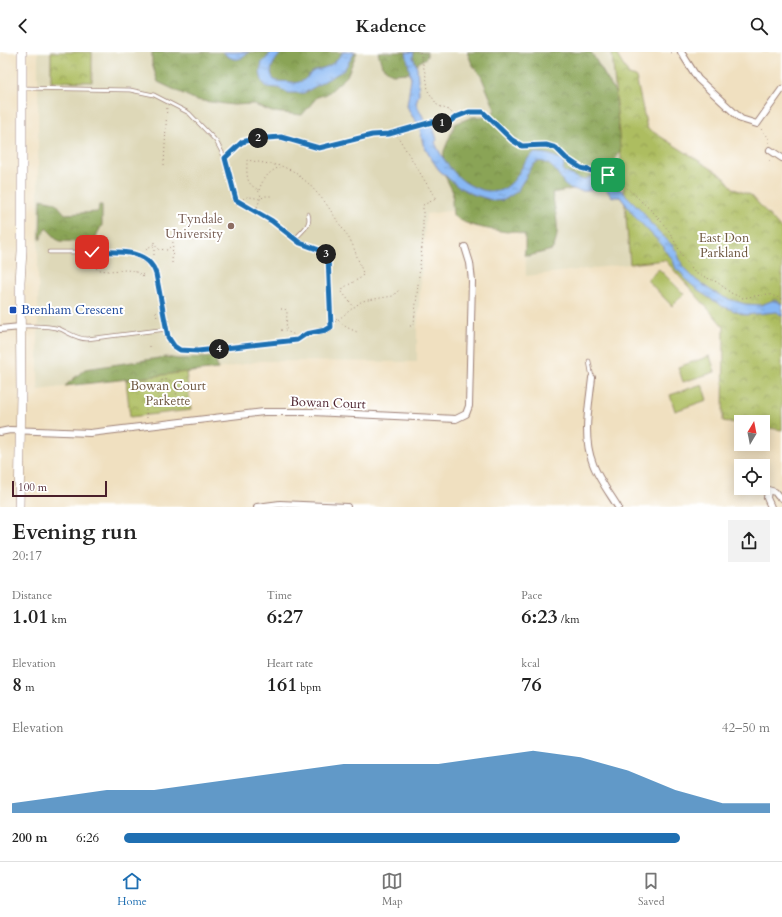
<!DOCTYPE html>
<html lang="en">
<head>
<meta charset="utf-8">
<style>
	:root { --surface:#fff; --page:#f2f2f2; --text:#222; --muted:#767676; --line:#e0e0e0; --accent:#1f6fb2 }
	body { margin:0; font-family:Cardo,serif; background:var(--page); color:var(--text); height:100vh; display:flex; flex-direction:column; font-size:15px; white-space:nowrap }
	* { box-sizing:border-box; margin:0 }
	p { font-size:13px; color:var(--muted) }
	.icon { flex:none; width:22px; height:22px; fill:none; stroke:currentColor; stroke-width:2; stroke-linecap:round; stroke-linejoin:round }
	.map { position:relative; height:455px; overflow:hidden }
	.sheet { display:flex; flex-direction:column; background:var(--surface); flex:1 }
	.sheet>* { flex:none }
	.needle { width:26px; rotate:10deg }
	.controls { position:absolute; left:734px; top:363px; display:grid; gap:8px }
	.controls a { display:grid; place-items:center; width:36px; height:36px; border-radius:0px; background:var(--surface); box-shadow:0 2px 10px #0003; font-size:20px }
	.scale { position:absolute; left:12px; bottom:10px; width:95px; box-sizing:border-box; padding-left:4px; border:2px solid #4a1f2b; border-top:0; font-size:11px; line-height:14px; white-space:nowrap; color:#4a1f2b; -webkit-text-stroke:3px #fff; paint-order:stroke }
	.pin { position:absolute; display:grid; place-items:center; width:34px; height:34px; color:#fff; margin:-17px; border-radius:8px; box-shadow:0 2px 6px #0006 }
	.km { position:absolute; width:20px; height:20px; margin:-10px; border-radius:50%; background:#222; color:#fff; font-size:11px; line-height:20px; text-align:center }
	.round { display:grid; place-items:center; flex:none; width:42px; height:42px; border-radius:0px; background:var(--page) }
	.overview { display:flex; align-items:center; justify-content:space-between; height:68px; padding:0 12px }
	h1 { font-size:22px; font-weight:600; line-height:30px }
	.stats { display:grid; grid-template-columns:repeat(3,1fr); gap:6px; height:68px; padding:4px 12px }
	.stats div { display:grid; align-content:center }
	.stats b { font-size:20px; font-weight:600 }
	.stats small { font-size:11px; font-weight:400 }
	.stats p { font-size:11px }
	.chart { height:112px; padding:8px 12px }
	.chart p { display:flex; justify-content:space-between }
	.chart svg { width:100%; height:72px; margin-top:4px; fill:var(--accent); opacity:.7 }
	ul { padding:0 12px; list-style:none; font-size:13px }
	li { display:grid; grid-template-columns:64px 48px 1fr; align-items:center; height:30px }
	li i { height:10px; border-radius:5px; background:var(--accent) }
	header { display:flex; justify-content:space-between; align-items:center; height:52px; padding:0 12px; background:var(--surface); font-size:18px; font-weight:600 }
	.tabs { display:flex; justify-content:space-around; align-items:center; height:56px; border-top:1px solid var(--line); background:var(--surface); font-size:11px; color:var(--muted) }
	.tabs a { display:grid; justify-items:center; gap:2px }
	.tabs .on { color:var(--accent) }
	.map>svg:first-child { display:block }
	.built { fill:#ded8b8 }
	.green { fill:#adbd60; stroke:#7c6e46 }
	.forest { fill:url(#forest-crowns); stroke:#6a6240 }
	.park { fill:url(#park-crowns); stroke:#7c6e46 }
	.water { fill:url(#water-ripples); stroke:#696c90 }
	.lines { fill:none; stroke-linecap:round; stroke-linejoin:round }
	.lane-casing { stroke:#9d8076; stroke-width:4.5 }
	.street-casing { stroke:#9d8076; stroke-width:8 }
	.secondary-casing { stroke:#9d8076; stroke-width:10 }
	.path { stroke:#9d8076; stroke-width:1; stroke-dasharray:1 3; stroke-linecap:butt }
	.lane { stroke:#fff; stroke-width:3 }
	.street { stroke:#fff; stroke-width:6 }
	.secondary { stroke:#fff; stroke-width:9 }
	.route-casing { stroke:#fff; stroke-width:8 }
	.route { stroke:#1f6fb2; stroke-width:5 }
	.education-dot { fill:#8d6e63; stroke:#fff; stroke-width:1.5 }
	.transit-dot { fill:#1a4fb4; stroke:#fff; stroke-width:1.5 }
	.labels { text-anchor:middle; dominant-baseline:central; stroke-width:4; stroke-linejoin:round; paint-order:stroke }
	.education-label { font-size:13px; fill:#785e54; stroke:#fff; text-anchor:end }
	.park-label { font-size:13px; fill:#6d563e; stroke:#fff }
	.transit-label { font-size:13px; fill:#164399; stroke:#fff; text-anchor:start }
	.street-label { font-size:13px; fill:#4a1f2b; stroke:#fff }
</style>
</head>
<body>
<header><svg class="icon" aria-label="back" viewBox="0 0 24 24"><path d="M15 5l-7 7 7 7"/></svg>Kadence<svg class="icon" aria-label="search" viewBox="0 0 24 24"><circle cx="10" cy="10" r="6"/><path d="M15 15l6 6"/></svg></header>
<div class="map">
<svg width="782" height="455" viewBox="0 0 782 455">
	<defs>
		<pattern id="forest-crowns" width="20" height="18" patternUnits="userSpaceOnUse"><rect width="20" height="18" fill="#8aa456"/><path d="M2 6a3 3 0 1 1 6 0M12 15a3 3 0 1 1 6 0" fill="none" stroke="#738547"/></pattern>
		<pattern id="park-crowns" width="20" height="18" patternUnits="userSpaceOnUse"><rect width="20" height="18" fill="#adbd60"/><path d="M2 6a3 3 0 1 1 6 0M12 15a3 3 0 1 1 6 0" fill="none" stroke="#8f994f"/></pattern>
		<pattern id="water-ripples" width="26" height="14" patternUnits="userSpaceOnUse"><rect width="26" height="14" fill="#88b8f4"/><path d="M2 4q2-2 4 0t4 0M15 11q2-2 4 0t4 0" fill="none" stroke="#7195c6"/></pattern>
	</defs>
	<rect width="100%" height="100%" fill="#fff"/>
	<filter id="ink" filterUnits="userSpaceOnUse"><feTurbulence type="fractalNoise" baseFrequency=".025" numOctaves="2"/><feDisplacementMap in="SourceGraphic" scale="8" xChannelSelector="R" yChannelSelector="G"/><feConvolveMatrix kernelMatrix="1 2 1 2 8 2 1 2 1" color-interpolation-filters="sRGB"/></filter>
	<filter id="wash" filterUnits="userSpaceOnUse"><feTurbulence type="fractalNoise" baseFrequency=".012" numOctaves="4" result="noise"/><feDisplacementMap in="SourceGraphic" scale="16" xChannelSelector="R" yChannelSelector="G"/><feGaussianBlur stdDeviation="0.9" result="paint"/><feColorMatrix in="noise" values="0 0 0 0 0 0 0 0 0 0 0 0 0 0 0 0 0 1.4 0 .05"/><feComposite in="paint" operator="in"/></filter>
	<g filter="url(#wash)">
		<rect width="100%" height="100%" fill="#f0e0c0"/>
		<polygon class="built" points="38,0 612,0 630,212 526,224 525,185 472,156 426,162 417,277 417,310 261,309 218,317 38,338"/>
		<g class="green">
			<polygon points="659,217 684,242 672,254 647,228"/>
			<polygon points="710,304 715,320 683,330 678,315"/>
			<polygon points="702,332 707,348 675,359 670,343"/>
		</g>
		<g class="forest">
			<polygon points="152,0 357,0 347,24 327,42 317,45 302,63 272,60 252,52 233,53 196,48 158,30 152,12"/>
			<polygon points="378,0 427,0 427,5 418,11 410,21 392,22 382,14"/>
			<path d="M467 0H591L615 40 625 83 620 100 612 112 588 134 552 141C555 158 562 182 552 198L528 204 524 203 525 198V183C521 182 517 180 513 179 511 179 509 180 507 180 489 177 466 175 453 163L452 150 453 140 442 118 444 99 455 72 472 65 492 64 495 57 481 24 472 12Z"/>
			<polygon points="41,147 55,150 65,162 98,160 99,153 102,153 102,173 97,182 95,190 59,189 46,176 40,188"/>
			<polygon points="166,305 178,307 215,305 218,317 65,334 85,317"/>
		</g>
		<g class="park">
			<polygon points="51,0 92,0 92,30 51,29"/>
			<polygon points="612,0 615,0 629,23 636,25 647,76 723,124 734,137 751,143 782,178 782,378 763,375 763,370 741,370 741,372 723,369 724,275 665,208 630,212"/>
			<polygon points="186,320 191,358 130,365 126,328"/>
		</g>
		<g class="water">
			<path d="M223 0H249C240 10 232 9 223 0Z"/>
			<path d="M271 0H282C275 9 267 17 274 28 281 31 288 28 295 31 307 28 303 28 311 21 315 17 321 17 326 15 334 12 338 6 343 0H355L344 18 304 41H289L278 36 267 35 263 31 261 25 260 19 262 10 265 8Z"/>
			<path d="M406 0H414L413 5 417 15 419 41 416 51 427 73 433 74 437 88 435 90C439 102 452 120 462 128 472 136 493 144 505 136 519 128 521 110 534 101 545 101 557 103 564 112L563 119 577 126 583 128 593 124 601 126 621 138 643 160 651 172 672 193 677 200 683 215 696 228 712 239 725 246 745 252 761 253 774 248 782 252V264L777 260 745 263 722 254 700 240 685 227 682 222 676 217 672 206 665 199 664 195 636 166 620 145H612C608 140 604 133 597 135 595 136 594 138 592 138 586 140 578 139 573 137 571 136 566 135 565 133 563 132 563 129 562 128 552 111 537 99 527 123 524 129 520 132 518 139L504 148 495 149 472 142 457 134 439 118 430 105 423 92 419 73 412 64 407 54 411 27Z"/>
		</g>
	</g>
	<g filter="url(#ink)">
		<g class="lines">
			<g class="lane-casing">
				<g id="lane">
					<path d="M23 36 130 38 154 43 189 61 216 89 225 106 236 148 272 169 300 191 326 201 328 205 331 272 329 277 326 278 306 281 297 288 198 299 180 298 174 294 168 285 156 222C152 209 138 203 127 200H49"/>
					<path d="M295 187C302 179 312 173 308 162"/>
					<path d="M22 274C35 274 47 273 60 277 69 281 77 287 87 287L167 277"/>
					<polyline points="589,309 592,326"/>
				</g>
			</g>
			<g class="street-casing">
				<g id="street">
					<polyline points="681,0 698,27 741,67 757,72 782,37"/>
					<polyline points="770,98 782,106"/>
					<polyline points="0,277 20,275"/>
					<path d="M592 326C589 354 582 385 593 412 598 426 610 442 618 455"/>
					<polyline points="0,380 10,378 90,381 264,360 313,360 456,367 466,362 469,354 472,229 470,211 465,195"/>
					<polyline points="257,455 280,452 347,455"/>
					<polyline points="771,455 767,446 768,438 775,440 778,444 782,446"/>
				</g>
			</g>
			<g class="secondary-casing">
				<polyline id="secondary" points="19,455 21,340 20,230 22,199 22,0"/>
			</g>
			<g class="path">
				<polyline points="420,0 427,29 428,39 438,54 449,58 455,64"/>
				<polyline points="671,1 673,0"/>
				<polyline points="761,77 769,86 769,91"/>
				<polyline points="395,80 436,147 423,153 423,185 414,271 412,274 409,274"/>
				<polyline points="229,103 242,90 253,87 281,85 319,96 372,83 389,82 432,70 448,71 456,65 469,60 483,61 512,88 522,94 546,93 556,96 566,106 581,116 607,123 625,134 655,162 669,179 683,205 695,221 717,230 731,241 742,246 768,242 782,247"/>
				<polyline points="770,109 770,105"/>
				<polyline points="164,113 167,54"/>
				<path d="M259 138C263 126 270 119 280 115"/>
				<path d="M243 147C247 143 254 146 260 147L265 144H271"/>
				<path d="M257 155 261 145C258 134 253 137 249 130 246 124 247 115 247 108L281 114 293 119 308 131 325 150 352 191 363 221 362 225 343 236 342 240 354 255"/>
				<polyline points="146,197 154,192 158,197 167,198 172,193"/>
				<polyline points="154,203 154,189"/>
				<path d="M92 210 93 214C106 226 130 210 143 225"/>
				<polyline points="172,211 173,188"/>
				<polyline points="142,223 145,221"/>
				<polyline points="281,257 285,257 287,260 286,279"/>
				<polyline points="156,260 157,266"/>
				<polyline points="336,266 346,275 357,280"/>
				<polyline points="335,270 362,249 393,244 400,237"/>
				<polyline points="281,278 286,279 295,283"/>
				<polyline points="150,294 150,297"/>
				<path d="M159 347C158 343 157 338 158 333 161 325 170 327 175 332L177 345"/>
				<polyline points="147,366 145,349 161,348 169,350 174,346 183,345"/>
			</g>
			<use href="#lane" class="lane"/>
			<use href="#street" class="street"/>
			<use href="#secondary" class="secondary"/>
		</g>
	</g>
	<g class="lines" filter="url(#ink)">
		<g class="route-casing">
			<path id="route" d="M92 200C113 200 148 195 156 222L168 285 174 294 180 298 198 299 297 288 306 282 326 278 331 275 328 205 326 201 322 199 300 191 272 169 236 148 225 106 242 90 254 87 281 85 319 96 372 83 389 82 432 70 448 71 456 65 469 60H483L512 88 522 94 546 93 556 96 566 106 581 116 608 123"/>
		</g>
		<use href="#route" class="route"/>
	</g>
	<circle class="education-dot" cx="231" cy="174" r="4"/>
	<rect class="transit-dot" x="9" y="254" width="8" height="8" rx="2"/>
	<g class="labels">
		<g class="education-label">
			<text x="223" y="167">Tyndale<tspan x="223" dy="15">University</tspan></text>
		</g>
		<g class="park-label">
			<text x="724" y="186">East Don<tspan x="724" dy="15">Parkland</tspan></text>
			<text x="168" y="334">Bowan Court<tspan x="168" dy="15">Parkette</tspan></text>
		</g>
		<g class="transit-label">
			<text x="21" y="258">Brenham Crescent</text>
		</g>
		<g class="street-label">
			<text transform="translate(328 351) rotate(2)">Bowan Court</text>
		</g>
	</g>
</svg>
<div class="controls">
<a><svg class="needle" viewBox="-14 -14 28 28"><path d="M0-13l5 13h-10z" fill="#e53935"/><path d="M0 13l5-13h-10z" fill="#767676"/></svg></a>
<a><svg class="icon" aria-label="locate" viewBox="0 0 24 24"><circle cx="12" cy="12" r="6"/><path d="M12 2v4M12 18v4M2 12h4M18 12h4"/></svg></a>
</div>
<div class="scale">100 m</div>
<div class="pin" style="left:608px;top:123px;background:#1e9e55"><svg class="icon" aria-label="arrive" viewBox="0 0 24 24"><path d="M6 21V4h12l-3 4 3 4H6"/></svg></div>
<div class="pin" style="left:92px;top:200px;background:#d93025"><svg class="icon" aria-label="check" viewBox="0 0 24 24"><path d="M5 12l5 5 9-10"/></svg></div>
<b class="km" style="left:442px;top:71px">1</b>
<b class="km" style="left:258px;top:86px">2</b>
<b class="km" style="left:326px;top:202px">3</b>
<b class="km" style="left:219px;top:297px">4</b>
</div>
<section class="sheet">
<div class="overview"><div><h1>Evening run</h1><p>20:17</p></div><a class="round"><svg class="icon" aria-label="share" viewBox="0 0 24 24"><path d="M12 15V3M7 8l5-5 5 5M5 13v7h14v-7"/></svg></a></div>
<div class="stats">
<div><p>Distance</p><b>1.01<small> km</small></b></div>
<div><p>Time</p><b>6:27</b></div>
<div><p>Pace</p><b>6:23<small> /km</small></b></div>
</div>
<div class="stats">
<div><p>Elevation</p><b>8<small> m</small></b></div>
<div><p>Heart rate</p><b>161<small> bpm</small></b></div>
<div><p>kcal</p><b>76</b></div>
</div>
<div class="chart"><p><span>Elevation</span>42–50 m</p>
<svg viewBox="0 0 160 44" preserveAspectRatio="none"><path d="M0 44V38L10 34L20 30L30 30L40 26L50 22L60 18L70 14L80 14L90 14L100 10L110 6L120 10L130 18L140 30L150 38L160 38V44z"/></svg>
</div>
<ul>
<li><b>200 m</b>6:26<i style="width:86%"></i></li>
</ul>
</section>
<nav class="tabs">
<a class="on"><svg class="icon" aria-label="home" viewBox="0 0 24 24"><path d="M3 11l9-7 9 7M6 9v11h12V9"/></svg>Home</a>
<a><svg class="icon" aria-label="map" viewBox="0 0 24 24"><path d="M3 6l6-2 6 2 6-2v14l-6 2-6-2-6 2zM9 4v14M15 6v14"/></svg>Map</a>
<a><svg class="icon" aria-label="saved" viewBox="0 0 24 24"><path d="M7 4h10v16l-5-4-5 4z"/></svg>Saved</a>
</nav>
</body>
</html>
